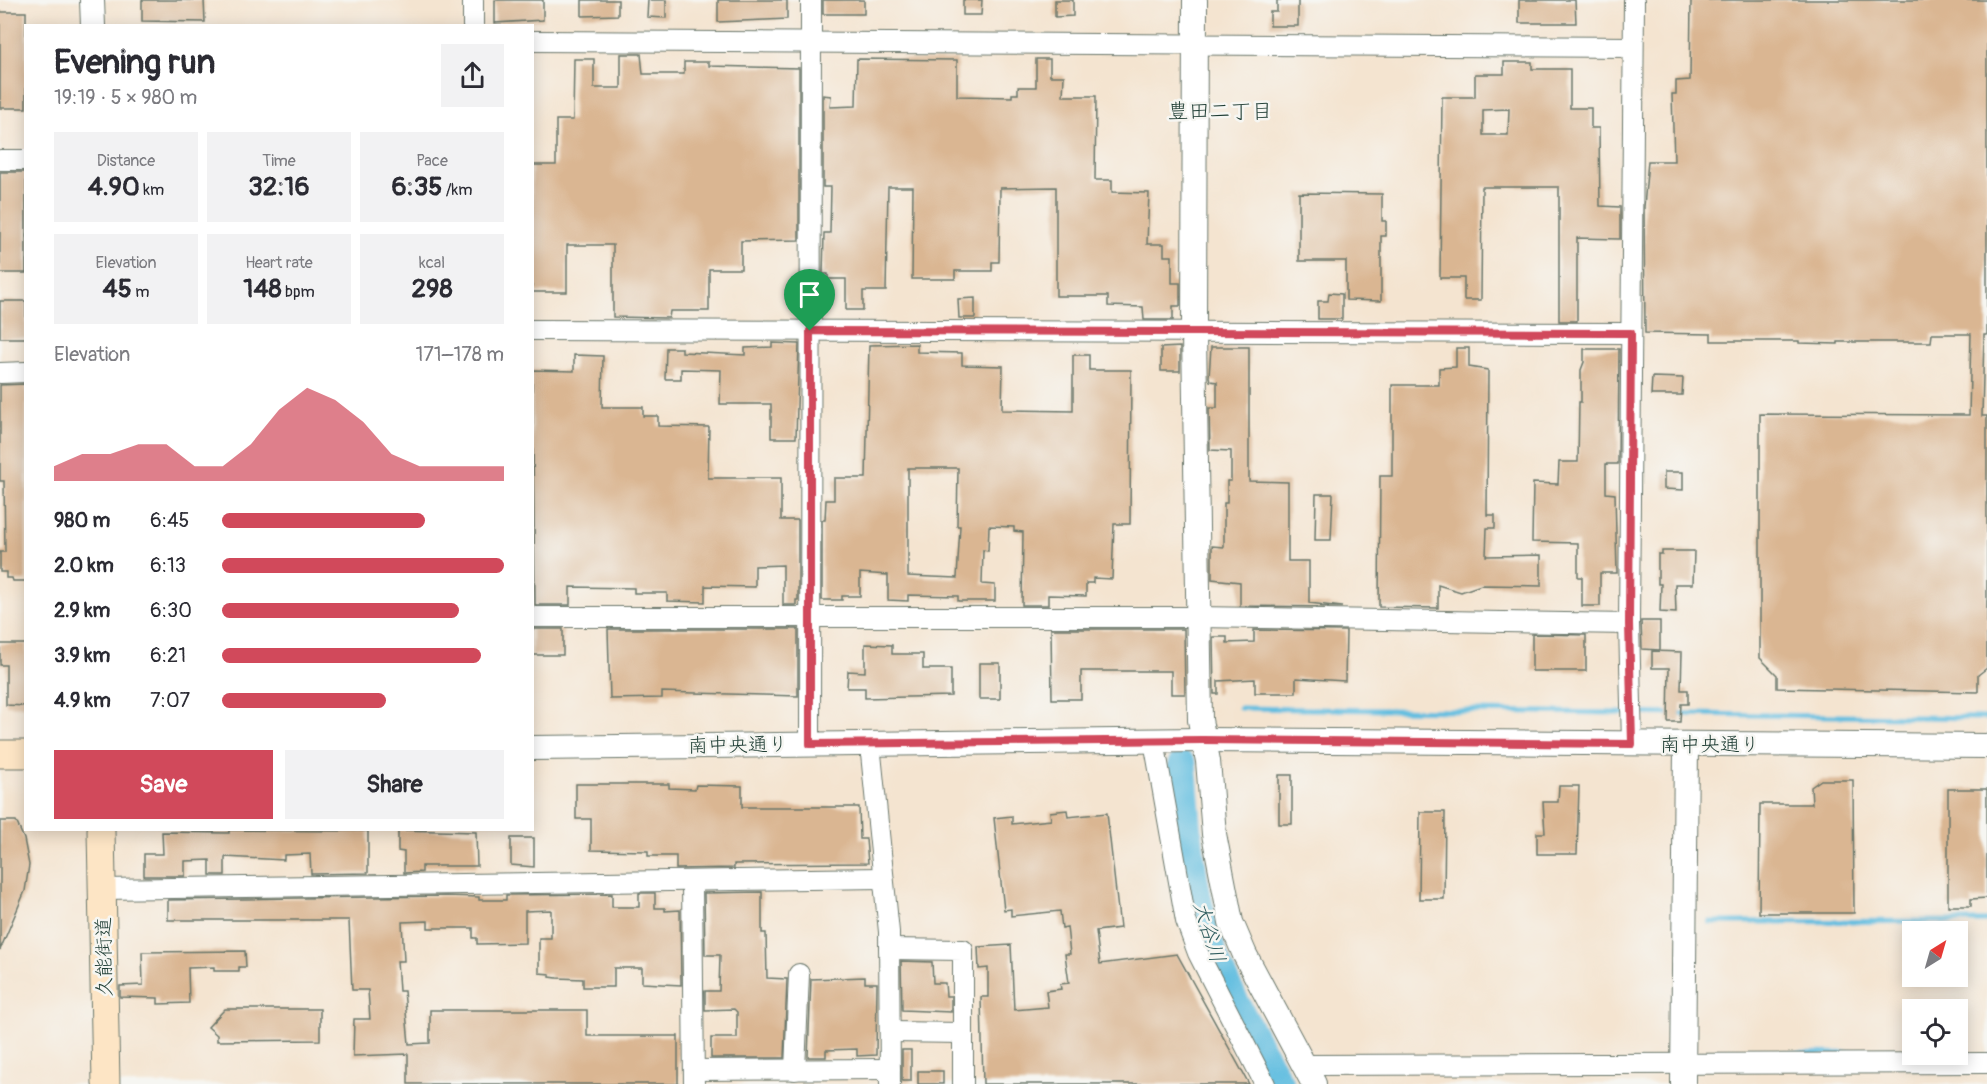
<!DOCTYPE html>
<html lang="en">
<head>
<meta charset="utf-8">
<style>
	:root { --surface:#fff; --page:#f2f2f3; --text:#2b2b33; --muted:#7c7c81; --accent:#d1495b }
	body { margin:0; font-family:Pangolin,"Klee One",sans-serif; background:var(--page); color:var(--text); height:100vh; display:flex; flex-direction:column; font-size:22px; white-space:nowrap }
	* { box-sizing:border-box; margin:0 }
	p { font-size:20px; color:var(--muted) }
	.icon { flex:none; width:33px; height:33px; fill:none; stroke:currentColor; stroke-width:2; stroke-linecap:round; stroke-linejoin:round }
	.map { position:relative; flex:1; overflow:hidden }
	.panel { position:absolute; left:24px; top:24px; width:510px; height:807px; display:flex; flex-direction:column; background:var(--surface); border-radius:0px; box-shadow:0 3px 15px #0003 }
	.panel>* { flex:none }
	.needle { width:39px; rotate:37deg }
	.tools { position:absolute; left:1902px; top:921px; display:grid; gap:12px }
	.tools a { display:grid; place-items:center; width:66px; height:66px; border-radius:0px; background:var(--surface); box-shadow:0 3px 15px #0003; font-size:30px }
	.pin { position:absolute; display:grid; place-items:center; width:51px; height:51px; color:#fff; margin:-62px -26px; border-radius:50% 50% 50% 0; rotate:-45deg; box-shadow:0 0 6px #0007 }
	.pin .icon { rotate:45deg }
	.round { display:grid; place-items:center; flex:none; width:63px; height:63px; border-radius:0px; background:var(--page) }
	.head { display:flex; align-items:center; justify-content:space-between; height:102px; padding:0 30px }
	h1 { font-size:33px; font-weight:700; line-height:45px }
	.metrics { display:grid; grid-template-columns:repeat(3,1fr); gap:9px; height:102px; padding:6px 30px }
	.metrics div { display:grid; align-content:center; border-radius:0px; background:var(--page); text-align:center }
	.metrics b { font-size:26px; font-weight:700 }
	.metrics small { font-size:16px; font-weight:400 }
	.metrics p { font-size:16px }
	.chart { height:168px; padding:12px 30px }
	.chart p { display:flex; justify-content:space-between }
	.chart svg { width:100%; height:108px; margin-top:6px; fill:var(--accent); opacity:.7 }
	.cta { display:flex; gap:12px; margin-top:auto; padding:12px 30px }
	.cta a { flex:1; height:69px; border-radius:0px; background:var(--accent); color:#fff; font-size:24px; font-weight:700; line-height:69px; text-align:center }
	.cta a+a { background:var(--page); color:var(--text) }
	ul { padding:0 30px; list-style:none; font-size:20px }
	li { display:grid; grid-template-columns:96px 72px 1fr; align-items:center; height:45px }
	li i { height:15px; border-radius:8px; background:var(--accent) }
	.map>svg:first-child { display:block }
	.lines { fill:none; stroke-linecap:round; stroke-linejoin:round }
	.stream { stroke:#62bee0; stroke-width:5 }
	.river { stroke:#62bee0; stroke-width:30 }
	.building { fill:#dab692; fill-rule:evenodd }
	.minor-casing { stroke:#6a776b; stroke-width:22 }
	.tertiary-casing { stroke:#6a776b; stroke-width:26 }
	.secondary-casing { stroke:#6a776b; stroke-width:29 }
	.minor { stroke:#fff; stroke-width:20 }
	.tertiary { stroke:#fff; stroke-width:24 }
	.secondary { stroke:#fde5c5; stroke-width:27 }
	.route-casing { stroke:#fff; stroke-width:12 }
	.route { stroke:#d1495b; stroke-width:8 }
	.labels { text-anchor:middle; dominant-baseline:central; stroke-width:5; stroke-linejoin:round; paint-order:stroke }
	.street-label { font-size:20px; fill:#1f3d34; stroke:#f6f6f2 }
	.neighbourhood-label { font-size:21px; fill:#1f3d34; stroke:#f6f6f2 }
	.water-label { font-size:21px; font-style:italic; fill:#305d5f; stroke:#f6f6f2 }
</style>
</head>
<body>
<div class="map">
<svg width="1987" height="1084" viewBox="0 0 1987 1084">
	<rect width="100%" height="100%" fill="#f6f6f2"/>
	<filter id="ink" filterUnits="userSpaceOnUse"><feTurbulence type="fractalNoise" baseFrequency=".0167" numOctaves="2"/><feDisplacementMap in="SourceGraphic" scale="12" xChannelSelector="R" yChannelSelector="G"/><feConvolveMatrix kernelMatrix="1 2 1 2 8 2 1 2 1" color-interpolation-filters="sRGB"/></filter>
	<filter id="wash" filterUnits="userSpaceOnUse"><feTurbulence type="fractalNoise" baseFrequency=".008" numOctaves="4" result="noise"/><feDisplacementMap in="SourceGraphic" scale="24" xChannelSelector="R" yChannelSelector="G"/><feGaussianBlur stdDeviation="1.35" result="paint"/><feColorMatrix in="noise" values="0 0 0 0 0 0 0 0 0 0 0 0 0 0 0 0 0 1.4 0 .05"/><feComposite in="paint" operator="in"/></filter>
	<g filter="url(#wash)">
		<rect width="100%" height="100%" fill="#f4e4d0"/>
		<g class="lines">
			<g class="stream">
				<polyline points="1240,708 1987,718"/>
				<polyline points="1710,922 1987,921"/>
				<polyline points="1730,1054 1912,1053"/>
			</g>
			<path class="river" d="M1182 766C1187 831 1191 900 1215 961 1233 1004 1257 1044 1279 1084"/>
		</g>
		<g id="blocks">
			<g class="building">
				<polygon points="142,0 204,0 205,22 142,21"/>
				<polygon points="495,0 543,0 543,20 495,23"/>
				<polygon points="582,0 618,0 618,15 582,16"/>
				<polygon points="648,0 666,0 666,18 647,17"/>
				<polygon points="718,0 787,0 787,19 718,22"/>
				<rect x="823" y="0" width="41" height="14"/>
				<polygon points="963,0 982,0 981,15 963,15"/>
				<polygon points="1055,0 1073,0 1073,16 1055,17"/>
				<polygon points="1277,0 1298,0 1298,26 1270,26 1270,12 1277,12"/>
				<polygon points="1519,0 1575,0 1576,23 1519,23"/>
				<polygon points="1691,0 1987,0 1987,335 1984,335 1982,416 1987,416 1987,668 1978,675 1978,692 1777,688 1777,675 1760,658 1760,414 1969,415 1971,334 1932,334 1931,342 1838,342 1838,344 1799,343 1799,341 1711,341 1711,334 1645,333 1644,207 1648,161 1674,161 1672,94 1676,94 1676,81 1690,80"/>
				<rect x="0" y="12" width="26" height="96"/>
				<polygon points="621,54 641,54 643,74 684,74 684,62 709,62 709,66 799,68 799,240 741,241 741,269 709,269 709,311 670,311 669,318 613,317 613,245 567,245 567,292 532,292 532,165 556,165 556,120 573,120 574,59 594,59 594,88 621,88"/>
				<polygon points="857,59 957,60 957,96 1012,97 1012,94 1018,94 1018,87 1036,87 1036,59 1050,59 1050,76 1064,76 1063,96 1096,96 1095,180 1112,180 1112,192 1149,193 1147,244 1164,244 1164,256 1172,256 1172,283 1180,283 1180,306 1173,306 1173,320 1144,320 1143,307 1108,306 1108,296 1056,296 1056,187 1000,188 999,262 992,262 992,271 955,271 955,279 912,279 913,187 888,187 886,291 863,291 863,310 846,310 846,279 828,279 828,274 823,274 824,233 830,233 831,187 823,187 823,95 831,96 830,107 856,106"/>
				<path d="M1504 62H1532V69H1570V108H1591V128H1599L1600 206 1620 207V239L1577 238V321H1559V187H1482L1481 300H1464V278H1440L1442 97H1475V74H1504ZM1509 109 1508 135H1483V110Z"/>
				<rect x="0" y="172" width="26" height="101"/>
				<polygon points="1299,193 1382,194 1382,221 1386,221 1386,236 1381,236 1381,301 1346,300 1346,261 1299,261"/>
				<polygon points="1329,293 1342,294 1342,319 1318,319 1318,301 1328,301"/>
				<polygon points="975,298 975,318 959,318 958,299"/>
				<rect x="0" y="301" width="26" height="37"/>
				<polygon points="772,343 799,344 796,438 771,438 771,404 720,404 721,370 681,369 681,379 665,379 666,348 682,348 682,352 745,355 745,348 772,347"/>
				<path d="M917 344V352L962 353V365L1003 366 1002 410 1073 411V355H1089V370H1131L1130 524H1114L1112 579 1093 578V583H1086V596L1048 595V605H1022L1023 532 1014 531V527L989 526 988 551 983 550 982 584 995 585V601H958V596L908 595V601L888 600V575L860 573V596H842V600H822V520H825L826 500H834V478H866L869 345ZM908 468H958L957 526H960L957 578 908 576Z"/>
				<polygon points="1180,347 1180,371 1161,371 1161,348"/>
				<polygon points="1211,347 1249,347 1249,481 1288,482 1288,561 1309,561 1309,603 1342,607 1240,606 1240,582 1212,579 1212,546 1224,547 1224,503 1227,503 1227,481 1231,481 1231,451 1210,450 1209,408 1217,408 1217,382 1210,381 1209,377"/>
				<polygon points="1456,348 1469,348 1469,367 1488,370 1487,515 1495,515 1495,528 1487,528 1486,556 1541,555 1541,586 1481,585 1461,592 1438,585 1438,608 1379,607 1380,476 1392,476 1392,385 1439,385 1439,368 1456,367"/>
				<polygon points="1584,349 1619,349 1618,464 1606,464 1606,493 1615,494 1617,573 1600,573 1600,606 1582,606 1582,577 1578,577 1578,543 1532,542 1533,483 1558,484 1559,462 1578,462 1579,402 1581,402 1581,370 1584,362"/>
				<polygon points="574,355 603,356 602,407 643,407 643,416 658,416 658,426 709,427 708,478 781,478 781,520 798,520 798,600 796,600 796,605 783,605 783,565 755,566 755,587 705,586 705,602 667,601 667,593 634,593 634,588 570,587 570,605 535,605 532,370 574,371"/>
				<polygon points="1652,377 1683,378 1682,395 1651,395"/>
				<polygon points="26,384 26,581 13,581 12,578 6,578 6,572 0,572 0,552 5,552 4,481 0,481 0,385"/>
				<polygon points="1664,472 1683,472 1683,490 1664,489"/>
				<polygon points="1316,494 1333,494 1331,540 1315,540"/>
				<polygon points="1662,551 1694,551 1693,584 1675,584 1676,613 1660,612 1661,584 1658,584 1658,554 1662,554"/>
				<polygon points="1641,621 1660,621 1660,650 1642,649"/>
				<rect x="532" y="629" width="31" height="26"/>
				<polygon points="608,629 798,629 798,696 662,692 662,698 610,699"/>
				<polygon points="1051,629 1184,629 1185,694 1171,694 1171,671 1081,671 1081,699 1052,699"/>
				<polygon points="1254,630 1346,631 1345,681 1296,678 1296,693 1255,693 1255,679 1218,681 1218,694 1214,694 1213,637 1227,637 1227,643 1254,642"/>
				<polygon points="1532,634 1586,635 1586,671 1532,671"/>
				<polygon points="0,644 26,644 26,706 6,705 6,665 0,665"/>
				<polygon points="865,644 892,645 892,654 923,654 923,669 951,669 951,696 865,698 865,688 847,688 848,671 865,672"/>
				<polygon points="1652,651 1682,652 1681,690 1688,690 1688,704 1681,704 1680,722 1668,722 1669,668 1652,668"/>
				<rect x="979" y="663" width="21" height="36"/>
				<rect x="1279" y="775" width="13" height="49"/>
				<polygon points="1821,780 1853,780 1854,913 1759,913 1760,804 1812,804 1811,787"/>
				<polygon points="576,784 669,784 669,788 695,789 696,785 742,786 742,807 859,807 860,839 866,839 868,863 734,864 734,868 676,869 676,856 648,856 648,851 591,850 591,819 576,819"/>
				<polygon points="1559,786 1579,786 1577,854 1537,854 1537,833 1545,833 1543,802 1558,802"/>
				<polygon points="1948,789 1987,789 1987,898 1971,899 1971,906 1948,906"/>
				<polygon points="1067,810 1068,817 1107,813 1120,928 1096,931 1100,964 1177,954 1249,1084 983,1084 981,997 988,997 988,968 979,969 978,947 1011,945 1014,1010 1048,1007 1046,991 1061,989 1060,984 1069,983 1065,954 1070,954 1067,927 1062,928 1060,911 1011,916 1011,909 1004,910 994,818 1012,816 1012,824 1051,820 1050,812"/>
				<polygon points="1420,812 1445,812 1444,899 1419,899"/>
				<polygon points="0,821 16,821 24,839 29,865 25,891 0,950"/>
				<polygon points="229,830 368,831 368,873 311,874 310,854 284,855 284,860 225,857 225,875 210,875 210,860 185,861 185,876 144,876 144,854 163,854 162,832 229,833"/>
				<polygon points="398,830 476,832 477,866 422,866 422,872 404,873 404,852 398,851"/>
				<polygon points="511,838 534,838 534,867 511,865"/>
				<polygon points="762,892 762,933 766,933 767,978 787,979 784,1058 711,1058 711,1038 737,1038 737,1012 734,1009 705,1010 705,991 719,991 720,955 705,955 704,893"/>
				<polygon points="639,893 655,893 655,908 665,908 665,911 680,910 681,985 642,983 642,968 614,968 614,987 583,987 583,979 557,978 550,977 550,974 539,973 539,938 551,938 551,910 525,911 525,943 477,944 477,938 473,938 473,928 428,928 428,921 402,922 404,961 397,961 399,991 404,991 409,1044 430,1043 430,1010 587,1010 587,1036 678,1036 678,1084 408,1084 408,1054 353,1056 354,1019 370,1019 368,990 352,990 349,920 168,920 168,900 446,896 479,897 479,900 506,900 506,895 612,894 612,907 639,907"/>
				<polygon points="245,951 246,967 239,967 239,971 214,971 214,967 188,968 189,1003 158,1004 158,998 120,997 120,986 143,985 142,952"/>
				<polygon points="901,961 932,962 933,983 945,983 946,996 951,996 951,1012 902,1010"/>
				<polygon points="865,977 865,983 877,983 876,1055 857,1056 857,1049 826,1050 826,1057 808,1057 811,979"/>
				<polygon points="225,1009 320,1009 320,1040 217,1041 217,1035 208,1027"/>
				<rect x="902" y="1050" width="9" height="31"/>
				<rect x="918" y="1071" width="25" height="13"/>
			</g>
		</g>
	</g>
	<g filter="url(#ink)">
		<use href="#blocks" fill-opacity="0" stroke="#6a776b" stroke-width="1.5"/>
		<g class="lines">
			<g class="minor-casing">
				<g id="minor">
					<polyline points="473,26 473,0"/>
					<polyline points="532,41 1633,47"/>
					<polyline points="0,160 26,160"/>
					<polyline points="532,330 1631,333"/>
					<polyline points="0,373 26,372"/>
					<polyline points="532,617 1196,617 1629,624"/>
					<polyline points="1154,741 1186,921 1198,953 1265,1084"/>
					<polyline points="810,744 811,0"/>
					<polyline points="870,744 889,932 890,1084"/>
					<polyline points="1632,744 1629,624 1634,0"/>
					<polyline points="692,882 694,1084"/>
					<polyline points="102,889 883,878"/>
					<polyline points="889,949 963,950 963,1084"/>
					<polyline points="890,1032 963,1033"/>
					<polyline points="1303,1065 1987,1063"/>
					<polyline points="694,1070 890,1069"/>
					<polyline points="795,1070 799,974"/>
				</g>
			</g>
			<g class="tertiary-casing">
				<g id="tertiary">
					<polyline points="92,0 93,26"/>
					<polyline points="1195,0 1194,334 1200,720 1208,761 1214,834 1231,922 1245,955 1314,1084"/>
					<polyline points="532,748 1202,740 1987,746"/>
					<polyline points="1683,1084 1686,744"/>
				</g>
			</g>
			<g class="secondary-casing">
				<g id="secondary">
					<polyline points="0,754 26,754"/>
					<polyline points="101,830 106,1084"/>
				</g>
			</g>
			<use href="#minor" class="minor"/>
			<use href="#tertiary" class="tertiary"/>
			<use href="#secondary" class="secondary"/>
		</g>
	</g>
	<g class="lines" filter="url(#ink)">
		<g class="route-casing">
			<polygon id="route" points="810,331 1631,333 1629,624 1632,744 1202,740 810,744"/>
		</g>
		<use href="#route" class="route"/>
	</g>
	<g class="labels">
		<g class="street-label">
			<text x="1710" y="744">南中央通り</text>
			<text transform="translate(738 745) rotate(-1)">南中央通り</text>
			<text transform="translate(104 957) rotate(-91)">久能街道</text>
		</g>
		<g class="neighbourhood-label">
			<text x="1220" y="111">豊田二丁目</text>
		</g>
		<g class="water-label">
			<text transform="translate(1209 932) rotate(73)">大谷川</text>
		</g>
	</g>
</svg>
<div class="tools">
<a><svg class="needle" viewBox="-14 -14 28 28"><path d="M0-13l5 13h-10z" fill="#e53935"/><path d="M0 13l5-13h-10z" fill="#7c7c81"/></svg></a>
<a><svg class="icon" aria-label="locate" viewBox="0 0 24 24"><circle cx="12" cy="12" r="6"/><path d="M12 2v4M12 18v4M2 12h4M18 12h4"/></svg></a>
</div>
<div class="pin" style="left:810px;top:331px;background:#1e9e55"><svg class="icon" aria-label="arrive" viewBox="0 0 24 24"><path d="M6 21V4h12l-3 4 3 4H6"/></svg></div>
<section class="panel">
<div class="head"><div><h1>Evening run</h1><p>19:19 · 5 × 980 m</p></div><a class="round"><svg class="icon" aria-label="share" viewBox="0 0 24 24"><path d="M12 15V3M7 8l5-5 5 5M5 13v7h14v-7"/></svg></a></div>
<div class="metrics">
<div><p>Distance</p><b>4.90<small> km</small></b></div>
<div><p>Time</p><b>32:16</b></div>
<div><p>Pace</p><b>6:35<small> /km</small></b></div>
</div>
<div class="metrics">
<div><p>Elevation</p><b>45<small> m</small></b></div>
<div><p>Heart rate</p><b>148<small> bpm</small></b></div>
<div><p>kcal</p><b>298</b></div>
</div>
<div class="chart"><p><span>Elevation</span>171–178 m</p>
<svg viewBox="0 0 160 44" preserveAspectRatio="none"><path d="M0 44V38L10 33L20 33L30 29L40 29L50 38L60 38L70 29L80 15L90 6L100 11L110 20L120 33L130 38L140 38L150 38L160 38V44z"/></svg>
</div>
<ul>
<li><b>980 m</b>6:45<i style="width:72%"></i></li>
<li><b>2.0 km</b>6:13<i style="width:100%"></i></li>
<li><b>2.9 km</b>6:30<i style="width:84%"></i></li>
<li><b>3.9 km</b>6:21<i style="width:92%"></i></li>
<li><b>4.9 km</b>7:07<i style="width:58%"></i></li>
</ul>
<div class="cta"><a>Save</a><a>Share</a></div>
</section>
</div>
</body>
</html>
